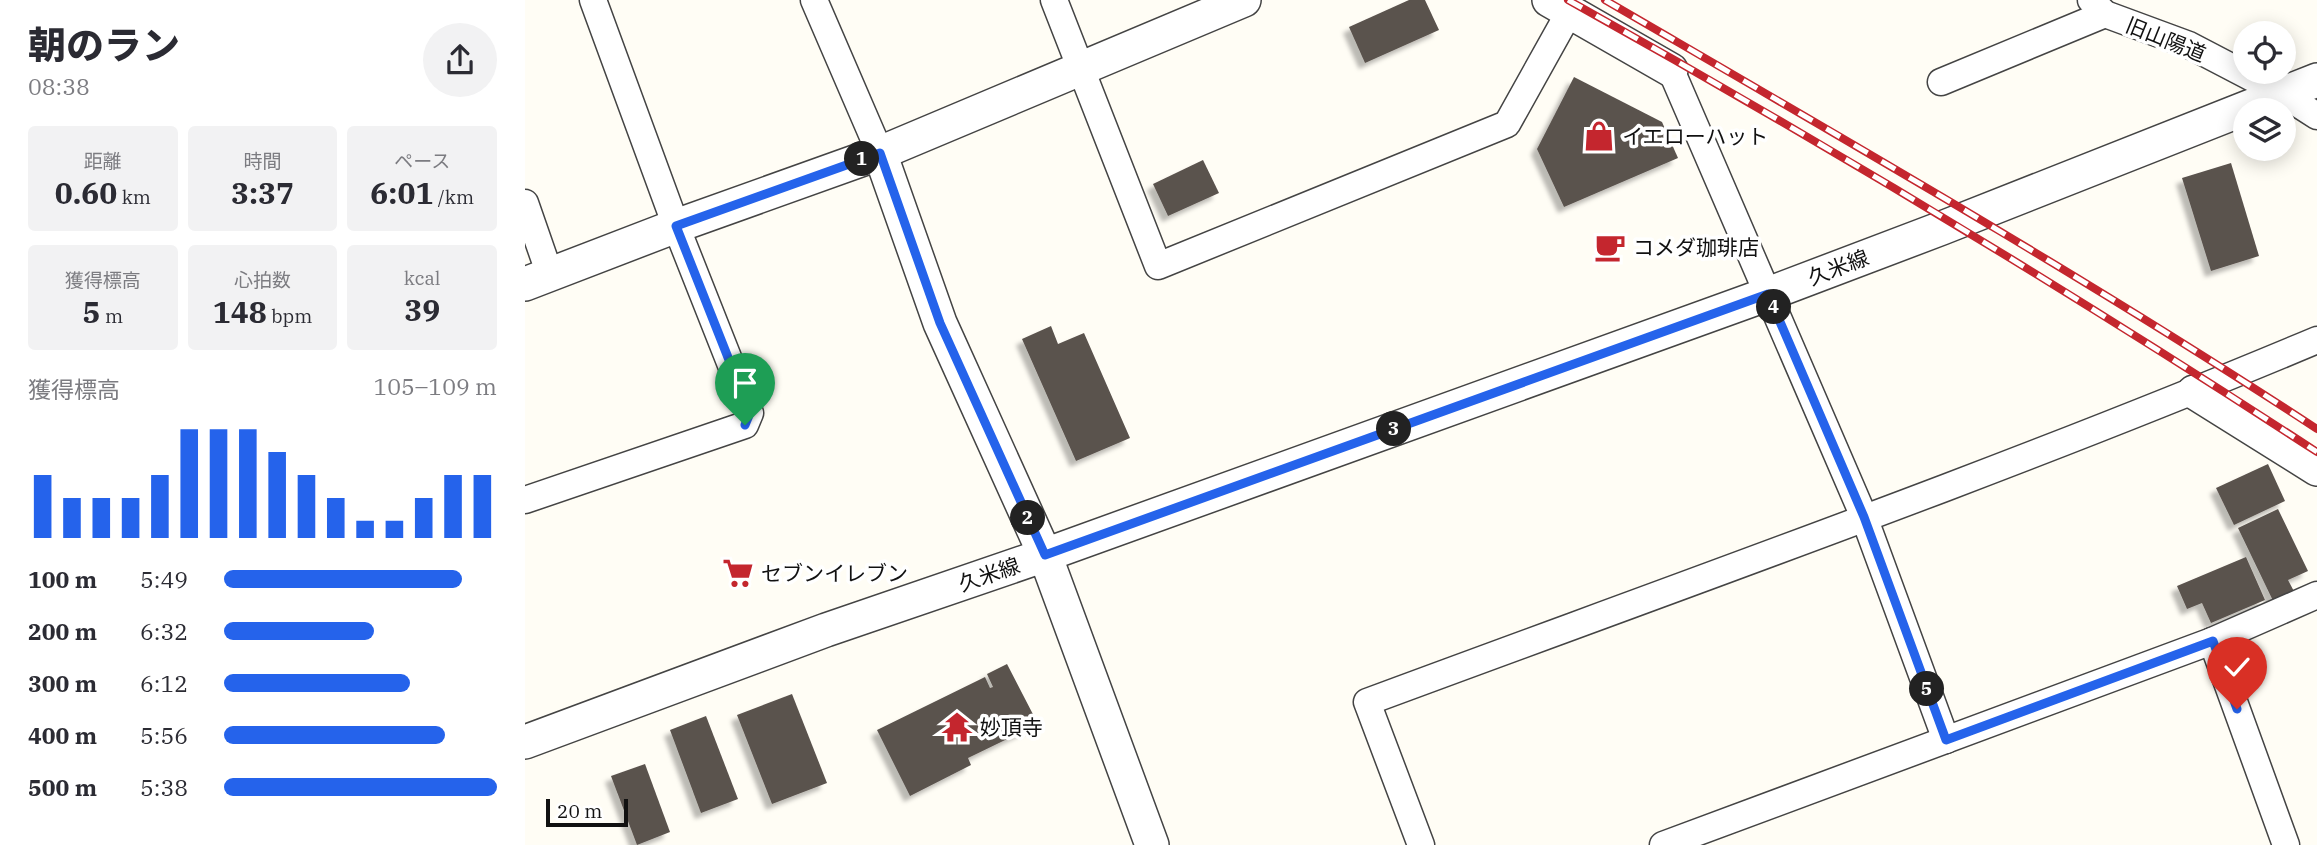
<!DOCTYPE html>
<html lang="ja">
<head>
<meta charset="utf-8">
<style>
	:root { --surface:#fff; --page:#f2f2f3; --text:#2b2b33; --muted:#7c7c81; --accent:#2563eb }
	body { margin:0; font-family:"IBM Plex Serif","Noto Sans JP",serif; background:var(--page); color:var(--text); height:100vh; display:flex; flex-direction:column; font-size:26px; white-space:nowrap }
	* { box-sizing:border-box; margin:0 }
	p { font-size:23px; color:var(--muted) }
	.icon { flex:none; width:38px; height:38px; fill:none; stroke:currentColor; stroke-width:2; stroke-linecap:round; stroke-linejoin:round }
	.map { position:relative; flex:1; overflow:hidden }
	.side { display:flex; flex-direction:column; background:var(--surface); width:525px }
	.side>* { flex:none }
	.buttons { position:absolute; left:1708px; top:21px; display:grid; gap:14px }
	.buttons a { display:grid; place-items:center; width:63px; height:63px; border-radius:50%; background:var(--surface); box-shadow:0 4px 18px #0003; font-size:35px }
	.scale { position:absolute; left:21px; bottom:18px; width:82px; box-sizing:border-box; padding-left:7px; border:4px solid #111; border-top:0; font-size:19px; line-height:24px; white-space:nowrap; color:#111; -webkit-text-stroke:5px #fff; paint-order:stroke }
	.pin { position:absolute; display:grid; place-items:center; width:60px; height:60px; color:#fff; margin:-72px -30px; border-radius:50% 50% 50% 0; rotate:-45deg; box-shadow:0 0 7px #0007 }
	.pin .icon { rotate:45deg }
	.km { position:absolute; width:35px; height:35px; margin:-18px; border-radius:50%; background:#222; color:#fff; font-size:19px; line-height:35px; text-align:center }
	.round { display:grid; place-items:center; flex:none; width:74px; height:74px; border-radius:37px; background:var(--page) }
	.headline { display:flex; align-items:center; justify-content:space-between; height:119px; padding:0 28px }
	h1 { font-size:38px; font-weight:800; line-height:52px }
	.metrics { display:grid; grid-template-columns:repeat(3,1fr); gap:10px; height:119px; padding:7px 28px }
	.metrics div { display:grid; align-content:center; border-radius:7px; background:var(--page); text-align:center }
	.metrics b { font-size:30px; font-weight:800 }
	.metrics small { font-size:19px; font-weight:400 }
	.metrics p { font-size:19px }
	.chart { height:196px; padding:14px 28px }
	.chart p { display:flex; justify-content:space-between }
	.chart svg { width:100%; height:126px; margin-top:7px; stroke:var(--accent); stroke-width:6 }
	ul { padding:0 28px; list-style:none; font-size:23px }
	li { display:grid; grid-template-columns:112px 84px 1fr; align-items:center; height:52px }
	li i { height:18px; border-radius:9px; background:var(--accent) }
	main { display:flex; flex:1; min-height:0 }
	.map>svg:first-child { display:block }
	.building { fill:#5a524d; filter:url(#shadow) }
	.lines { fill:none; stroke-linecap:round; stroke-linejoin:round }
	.minor-casing { stroke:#444; stroke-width:29 }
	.tertiary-casing { stroke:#444; stroke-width:36 }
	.minor { stroke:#fff; stroke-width:26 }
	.tertiary { stroke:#fff; stroke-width:33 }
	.rail-casing { stroke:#c4262e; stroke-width:8 }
	.rail { stroke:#fff; stroke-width:5; stroke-dasharray:16; stroke-linecap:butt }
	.route-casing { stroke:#fff; stroke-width:14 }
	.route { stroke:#2563eb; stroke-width:9 }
	.labels { text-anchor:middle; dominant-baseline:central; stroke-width:7; stroke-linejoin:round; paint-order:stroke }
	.street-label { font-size:21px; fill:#111; stroke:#fff }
	.poi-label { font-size:21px; fill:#111; stroke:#fff; text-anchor:start }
</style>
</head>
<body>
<main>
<section class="side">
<div class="headline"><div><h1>朝のラン</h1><p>08:38</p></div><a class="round"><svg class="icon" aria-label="share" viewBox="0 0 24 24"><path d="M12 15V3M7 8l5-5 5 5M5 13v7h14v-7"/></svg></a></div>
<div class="metrics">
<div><p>距離</p><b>0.60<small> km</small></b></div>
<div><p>時間</p><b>3:37</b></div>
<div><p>ペース</p><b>6:01<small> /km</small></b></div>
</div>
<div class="metrics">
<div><p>獲得標高</p><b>5<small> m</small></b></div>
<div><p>心拍数</p><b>148<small> bpm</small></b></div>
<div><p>kcal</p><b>39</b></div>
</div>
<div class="chart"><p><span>獲得標高</span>105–109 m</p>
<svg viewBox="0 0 160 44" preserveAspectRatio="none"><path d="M5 44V22M15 44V30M25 44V30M35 44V30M45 44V22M55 44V6M65 44V6M75 44V6M85 44V14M95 44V22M105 44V30M115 44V38M125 44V38M135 44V30M145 44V22M155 44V22"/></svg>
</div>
<ul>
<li><b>100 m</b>5:49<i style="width:87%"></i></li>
<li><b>200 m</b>6:32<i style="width:55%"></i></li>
<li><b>300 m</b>6:12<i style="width:68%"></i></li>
<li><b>400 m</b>5:56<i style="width:81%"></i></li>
<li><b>500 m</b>5:38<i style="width:100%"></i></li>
</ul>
</section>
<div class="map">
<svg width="1792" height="845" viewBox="0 0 1792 845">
	<defs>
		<filter id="shadow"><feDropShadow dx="-6" dy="6" stdDeviation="2" flood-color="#0004"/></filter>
	</defs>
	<rect width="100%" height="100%" fill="#fffdf5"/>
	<g class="building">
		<polygon points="884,0 900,0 914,30 840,63 824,27"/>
		<polygon points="1049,77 1137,122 1153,158 1039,207 1012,149"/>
		<polygon points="678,160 694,193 643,216 628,184"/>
		<polygon points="1706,163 1734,256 1686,271 1657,178"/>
		<polygon points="526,326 533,344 559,333 605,438 551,461 497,339"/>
		<polygon points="1743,464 1760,501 1709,525 1691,488"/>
		<polygon points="1753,509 1783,571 1763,580 1772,597 1751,607 1713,528"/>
		<polygon points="1721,557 1740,600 1686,623 1677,603 1662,609 1652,586"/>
		<polygon points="482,664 513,724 443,758 446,765 385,796 352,730 460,677 465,688 468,687 462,674"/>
		<polygon points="267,694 302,783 247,804 212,715"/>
		<polygon points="181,716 213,799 176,813 145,730"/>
		<polygon points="120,764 145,832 112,845 86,776"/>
	</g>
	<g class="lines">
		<g class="minor-casing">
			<g id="minor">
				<polyline points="289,0 355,153"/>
				<polyline points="529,0 633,266 982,124 1045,11"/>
				<polyline points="1566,0 1580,14 1664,45 1756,93 1792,116"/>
				<polyline points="1146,70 1339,517 1421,740"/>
				<polyline points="1416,82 1580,14"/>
				<polyline points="0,203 25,275"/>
				<polyline points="0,500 220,425 225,413 151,226 68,0"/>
				<polyline points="1687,641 1761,845"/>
				<path d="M896 845 842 702C1160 584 1480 471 1792 340"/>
				<polyline points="1138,845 1687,641 1792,595"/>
			</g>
		</g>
		<g class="tertiary-casing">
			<g id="tertiary">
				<polyline points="1024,0 1146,70"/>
				<polyline points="355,153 415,323 520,555 627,845"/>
				<polyline points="0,284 151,226 355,153 719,0"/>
				<polyline points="1669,392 1792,469"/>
				<polyline points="0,742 301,630 520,555 1243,294 1417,228 1792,80"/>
			</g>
		</g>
		<use href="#minor" class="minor"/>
		<use href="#tertiary" class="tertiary"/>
		<g class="rail-casing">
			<g id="rail">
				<path d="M1043 0C1298 142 1548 293 1792 452"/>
				<path d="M1080 0C1319 139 1560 277 1792 429"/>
			</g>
		</g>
		<use href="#rail" class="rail"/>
	</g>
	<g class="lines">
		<g class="route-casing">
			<polyline id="route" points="220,425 225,413 151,226 355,153 415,323 520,555 1243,294 1339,517 1421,740 1688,641 1712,709"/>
		</g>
		<use href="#route" class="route"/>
	</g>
	<defs>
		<g id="shop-bare" transform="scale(2.415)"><path d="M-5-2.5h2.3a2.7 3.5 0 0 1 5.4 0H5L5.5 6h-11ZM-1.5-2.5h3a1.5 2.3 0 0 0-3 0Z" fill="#c4262e" stroke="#fff" stroke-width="2.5" paint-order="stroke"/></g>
		<g id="cafe-bare" transform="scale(2.415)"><path d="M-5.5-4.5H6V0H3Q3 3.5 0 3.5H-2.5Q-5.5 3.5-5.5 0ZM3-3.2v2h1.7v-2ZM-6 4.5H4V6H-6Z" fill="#c4262e" stroke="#fff" stroke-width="2.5" paint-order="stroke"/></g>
		<g id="supermarket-bare" transform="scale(2.415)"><path d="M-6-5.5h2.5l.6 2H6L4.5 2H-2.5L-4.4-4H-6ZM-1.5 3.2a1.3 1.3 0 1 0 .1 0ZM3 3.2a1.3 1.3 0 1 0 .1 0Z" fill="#c4262e" stroke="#fff" stroke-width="2.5" paint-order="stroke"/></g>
		<g id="temple-bare" transform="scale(2.415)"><path d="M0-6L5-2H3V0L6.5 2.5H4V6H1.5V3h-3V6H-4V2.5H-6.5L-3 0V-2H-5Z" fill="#c4262e" stroke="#fff" stroke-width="2.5" paint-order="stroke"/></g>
	</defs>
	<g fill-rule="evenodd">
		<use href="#shop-bare" x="1074" y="136"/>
		<use href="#cafe-bare" x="1085" y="247"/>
		<use href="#supermarket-bare" x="213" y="573"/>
		<use href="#temple-bare" x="432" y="727"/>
	</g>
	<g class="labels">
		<g class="street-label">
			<text transform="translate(1641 39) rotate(22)">旧山陽道</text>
			<text transform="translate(1313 267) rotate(-21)">久米線</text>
			<text transform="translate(464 574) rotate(-19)">久米線</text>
		</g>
		<g class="poi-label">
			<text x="1097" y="136">イエローハット</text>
			<text x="1108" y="247">コメダ珈琲店</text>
			<text x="236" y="573">セブンイレブン</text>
			<text x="455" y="727">妙頂寺</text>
		</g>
	</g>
</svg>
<div class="buttons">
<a><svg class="icon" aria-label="locate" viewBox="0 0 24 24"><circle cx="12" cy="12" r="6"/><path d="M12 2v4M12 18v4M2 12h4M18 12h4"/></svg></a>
<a><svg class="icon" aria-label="layers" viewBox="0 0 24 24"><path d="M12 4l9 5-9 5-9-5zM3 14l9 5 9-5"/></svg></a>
</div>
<div class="scale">20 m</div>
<div class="pin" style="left:220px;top:425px;background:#1e9e55"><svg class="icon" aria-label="arrive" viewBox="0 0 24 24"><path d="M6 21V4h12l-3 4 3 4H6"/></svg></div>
<div class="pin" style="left:1712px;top:709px;background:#d93025"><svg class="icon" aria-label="check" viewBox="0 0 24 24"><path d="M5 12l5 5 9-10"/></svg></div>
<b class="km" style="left:337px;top:159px">1</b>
<b class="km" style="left:503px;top:518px">2</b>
<b class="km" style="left:869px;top:429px">3</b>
<b class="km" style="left:1249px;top:307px">4</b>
<b class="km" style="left:1402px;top:689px">5</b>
</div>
</main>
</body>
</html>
